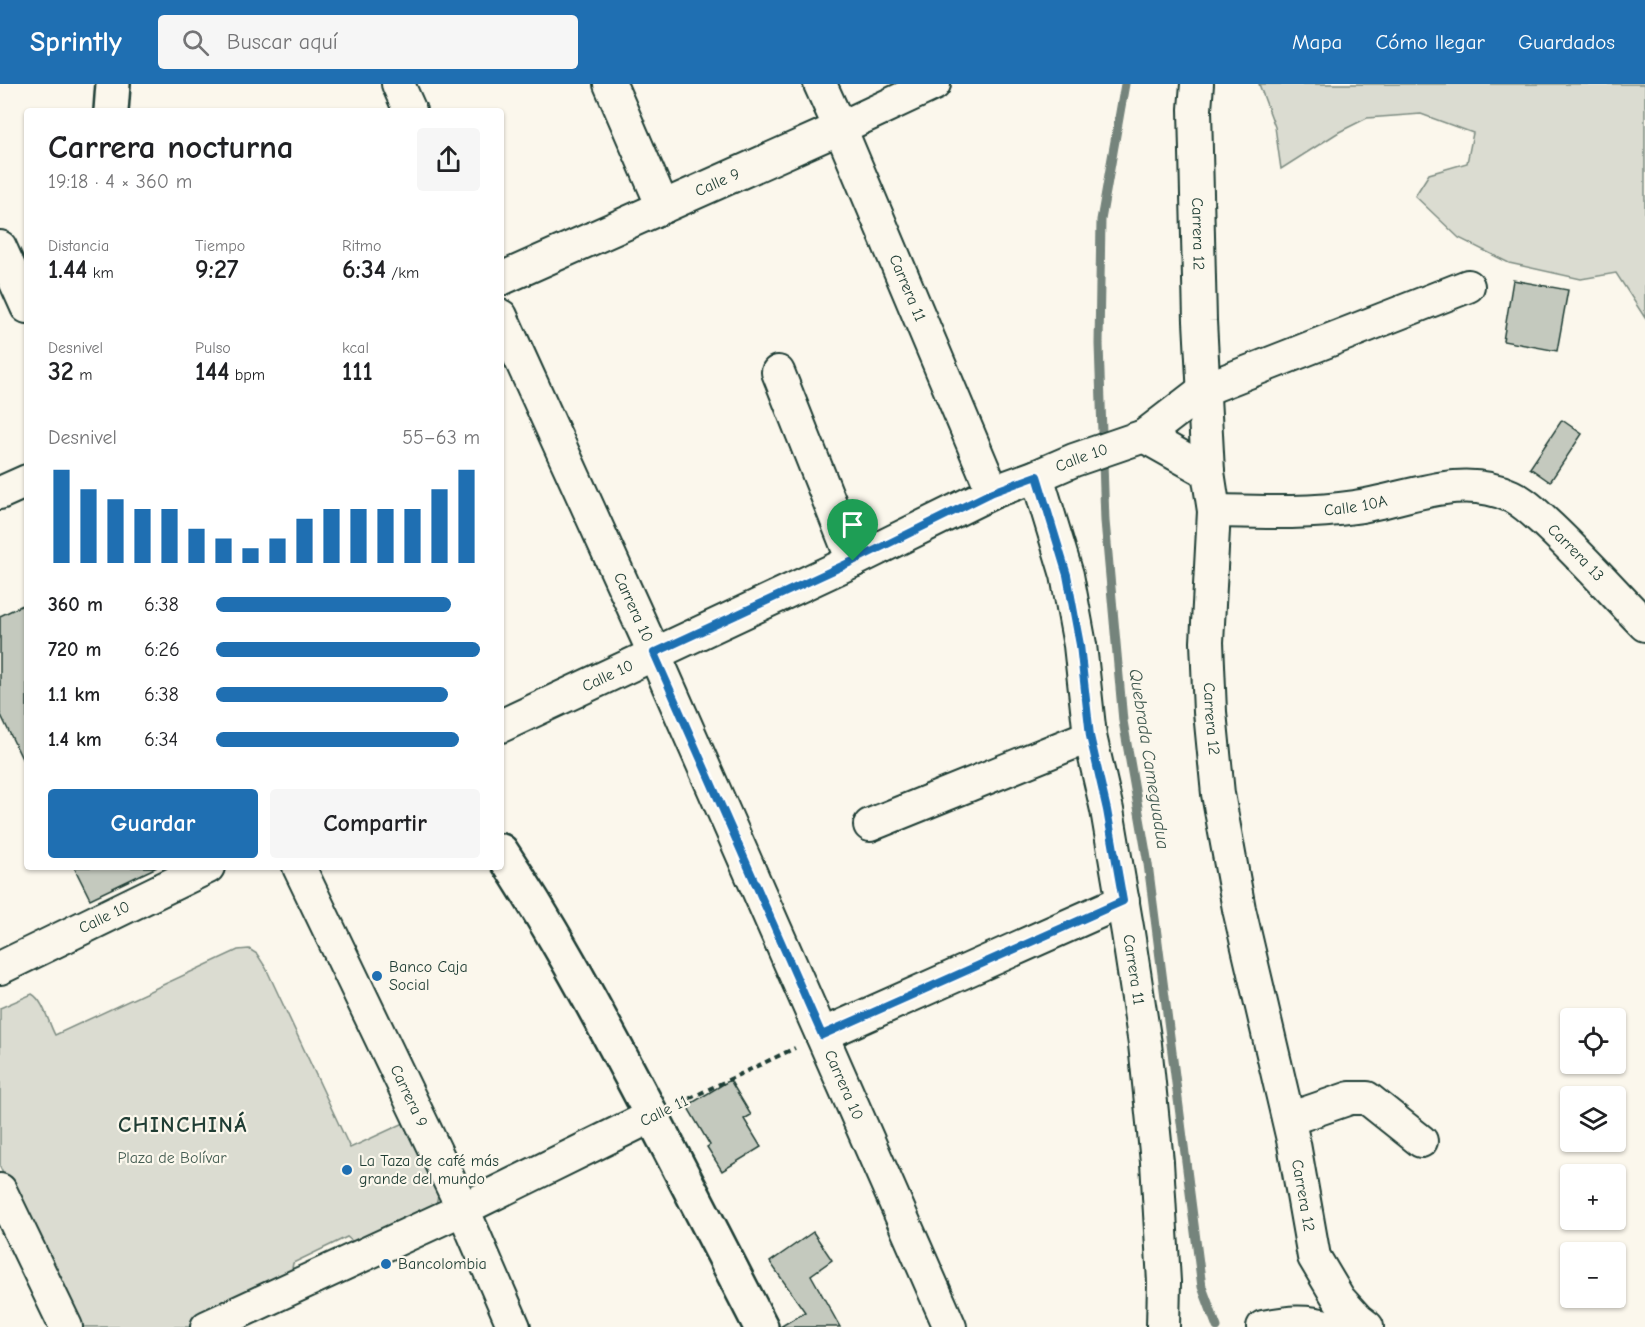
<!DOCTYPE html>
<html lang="es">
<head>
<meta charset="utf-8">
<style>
	:root { --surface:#fff; --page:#f6f6f6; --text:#202124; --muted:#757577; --accent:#1f6fb2 }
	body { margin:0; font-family:"Comic Neue",sans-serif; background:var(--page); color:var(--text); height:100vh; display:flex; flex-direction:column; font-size:22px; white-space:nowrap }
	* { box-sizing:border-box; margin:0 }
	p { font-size:20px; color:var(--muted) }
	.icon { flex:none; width:33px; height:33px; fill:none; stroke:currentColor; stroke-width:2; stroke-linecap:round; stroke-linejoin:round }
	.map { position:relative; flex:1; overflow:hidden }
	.details { position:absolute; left:24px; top:24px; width:480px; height:762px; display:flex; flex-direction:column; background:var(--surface); border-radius:6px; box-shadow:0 2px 4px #0004 }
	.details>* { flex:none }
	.buttons { position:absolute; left:1560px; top:924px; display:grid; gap:12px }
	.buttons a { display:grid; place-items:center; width:66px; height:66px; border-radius:6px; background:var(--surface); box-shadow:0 2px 4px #0004; font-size:30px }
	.pin { position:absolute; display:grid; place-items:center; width:51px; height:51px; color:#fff; margin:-62px -26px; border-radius:50% 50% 50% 0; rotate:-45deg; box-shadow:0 0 6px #0007 }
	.pin .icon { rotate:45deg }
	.round { display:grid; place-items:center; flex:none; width:63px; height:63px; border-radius:6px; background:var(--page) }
	.overview { display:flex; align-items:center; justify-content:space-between; height:102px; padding:0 24px }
	h1 { font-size:33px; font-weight:700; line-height:45px }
	.metrics { display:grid; grid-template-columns:repeat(3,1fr); gap:9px; height:102px; padding:6px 24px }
	.metrics div { display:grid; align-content:center }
	.metrics b { font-size:26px; font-weight:700 }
	.metrics small { font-size:16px; font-weight:400 }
	.metrics p { font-size:16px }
	.chart { height:168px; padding:12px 24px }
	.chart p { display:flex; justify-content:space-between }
	.chart svg { width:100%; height:108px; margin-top:6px; stroke:var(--accent); stroke-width:6 }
	.action { display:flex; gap:12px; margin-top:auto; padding:12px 24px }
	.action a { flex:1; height:69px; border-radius:6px; background:var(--accent); color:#fff; font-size:24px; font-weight:700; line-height:69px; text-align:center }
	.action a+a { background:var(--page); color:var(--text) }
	ul { padding:0 24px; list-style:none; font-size:20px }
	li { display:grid; grid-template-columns:96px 72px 1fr; align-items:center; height:45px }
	li i { height:15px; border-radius:8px; background:var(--accent) }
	header { display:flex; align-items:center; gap:36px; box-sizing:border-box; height:84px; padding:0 30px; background:var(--accent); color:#fff }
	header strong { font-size:28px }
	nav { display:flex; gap:33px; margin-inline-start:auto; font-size:21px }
	.search { width:420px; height:54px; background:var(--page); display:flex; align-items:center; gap:15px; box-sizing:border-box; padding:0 21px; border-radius:6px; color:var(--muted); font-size:22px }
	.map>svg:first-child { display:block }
	.green { fill:#dbdcd1; stroke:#7d8c82; stroke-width:1.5 }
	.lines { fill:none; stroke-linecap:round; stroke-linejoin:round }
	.stream { stroke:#74847b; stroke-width:9 }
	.building { fill:#c4c9be; stroke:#1f3d34; stroke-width:1.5 }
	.street-casing { stroke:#1f3d34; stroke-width:36 }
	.primary-casing { stroke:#1f3d34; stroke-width:38 }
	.path { stroke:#1f3d34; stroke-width:4; stroke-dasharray:6 4.5; stroke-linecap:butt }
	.street { stroke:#fbf7ec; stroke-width:32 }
	.primary { stroke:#fbf7ec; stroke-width:33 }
	.route-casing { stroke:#fff; stroke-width:12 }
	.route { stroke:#1f6fb2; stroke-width:8 }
	.poi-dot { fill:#1f6fb2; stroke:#fbf7ec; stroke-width:2 }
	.labels { text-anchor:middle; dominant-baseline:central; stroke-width:4.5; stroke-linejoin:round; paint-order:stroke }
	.street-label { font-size:16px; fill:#1f3d34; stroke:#fbf7ec }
	.poi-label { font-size:16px; fill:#1f3d34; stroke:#fbf7ec; text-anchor:start }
	.park-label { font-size:16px; fill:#455d53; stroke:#fbf7ec }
	.water-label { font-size:18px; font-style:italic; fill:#425b52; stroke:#fbf7ec }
	.district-label { font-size:22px; font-weight:bold; letter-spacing:1.5px; fill:#1f3d34; stroke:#fbf7ec }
</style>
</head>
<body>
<header>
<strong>Sprintly</strong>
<div class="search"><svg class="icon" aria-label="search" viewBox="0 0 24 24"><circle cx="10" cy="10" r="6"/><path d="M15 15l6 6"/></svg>Buscar aquí</div>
<nav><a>Mapa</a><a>Cómo llegar</a><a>Guardados</a></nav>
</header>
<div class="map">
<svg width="1645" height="1243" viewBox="0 0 1645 1243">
	<rect width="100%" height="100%" fill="#fbf7ec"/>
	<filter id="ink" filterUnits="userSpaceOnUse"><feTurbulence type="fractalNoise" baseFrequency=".0167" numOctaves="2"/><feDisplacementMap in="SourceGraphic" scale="12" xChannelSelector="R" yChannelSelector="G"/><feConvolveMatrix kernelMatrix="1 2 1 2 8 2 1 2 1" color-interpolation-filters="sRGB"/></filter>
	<g filter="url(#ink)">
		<g class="green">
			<polygon points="1259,0 1645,0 1645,234 1616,189 1581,195 1509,179 1459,154 1415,112 1429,90 1467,79 1473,49 1421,30 1367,34 1339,48 1281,85 1275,43"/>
			<path d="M249 865 257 870 266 884 350 1064 404 1039 439 1107 435 1125 362 1165 347 1153 293 1179 289 1201 201 1243H73L0 1083V924L32 910C44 917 48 938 55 951L238 866Z"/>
		</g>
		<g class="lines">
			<polyline class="stream" points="1125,0 1101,136 1099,260 1105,437 1123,637 1148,780 1202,1203 1217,1243"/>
		</g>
		<g class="building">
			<polygon points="1513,196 1568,206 1557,267 1503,257"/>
			<polygon points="1562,336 1582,350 1550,398 1530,384"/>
			<polygon points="27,519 27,685 0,629 0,532"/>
			<polygon points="74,783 157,783 90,815"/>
			<polygon points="730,996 751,1031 744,1035 761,1063 722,1087 707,1063 710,1061 687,1022"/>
			<polygon points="813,1148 832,1176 811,1191 840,1243 780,1243 805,1228 770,1178"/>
		</g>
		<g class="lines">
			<g class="street-casing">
				<g id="street">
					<polyline points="398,0 410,27"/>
					<polyline points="610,0 663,123"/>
					<path id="s1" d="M820 0 840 44 993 408"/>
					<path id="s2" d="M1197 0 1195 25 1200 237 1208 388 1214 427 1207 558 1210 628 1218 710 1239 825 1294 1060 1314 1173 1339 1215 1358 1236 1367 1243"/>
					<polyline points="0,163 27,223"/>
					<path id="s3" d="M501 195 840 44 934 0"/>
					<path id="s4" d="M501 232 654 569 950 1243"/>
					<polyline points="778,288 853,477"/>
					<polyline points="1144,352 1205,305 1468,202"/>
					<path id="s5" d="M1037 392 1067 491 1080 561 1090 652 1107 726 1128 849 1145 960 1157 1078 1164 1198 1163 1243"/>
					<polyline points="0,409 27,397"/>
					<path id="s6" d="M1214 427C1261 428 1308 430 1355 423 1405 416 1460 388 1511 412 1526 419 1538 432 1550 443 1583 474 1613 508 1645 541"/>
					<path id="s7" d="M501 642 853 477 993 408 1037 392 1074 376 1144 352 1208 388"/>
					<polyline points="870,741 1090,652"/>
					<path id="s8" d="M299 783 463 1125 514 1243"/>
					<path id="s9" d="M0 884 208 783"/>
					<polyline points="822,951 1123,817"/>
					<polyline points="1289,1035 1350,1014 1367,1014 1421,1057"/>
					<polyline points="0,1106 66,1243"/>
					<polyline points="207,1243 463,1125 652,1032"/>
					<path d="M1263 1243C1289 1238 1304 1236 1330 1243"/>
				</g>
			</g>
			<g class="primary-casing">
				<g id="primary">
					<polyline points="111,27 113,0"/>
					<path d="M501 767C549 839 590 915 631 992 675 1075 718 1159 761 1243"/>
				</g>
			</g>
			<polyline class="path" points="680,1019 795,964"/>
			<use href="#street" class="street"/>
			<use href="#primary" class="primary"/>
		</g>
	</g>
	<g class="lines" filter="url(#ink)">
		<g class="route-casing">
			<polygon id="route" points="1037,392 1067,491 1080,561 1090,652 1107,726 1123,817 822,951 654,569 853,477 993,408"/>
		</g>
		<use href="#route" class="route"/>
	</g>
	<g class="poi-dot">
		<circle cx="377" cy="892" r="6"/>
		<circle cx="347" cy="1086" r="6"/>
		<circle cx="386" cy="1180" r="6"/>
	</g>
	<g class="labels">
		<g class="street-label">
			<text stroke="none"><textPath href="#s3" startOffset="237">Calle 9</textPath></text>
			<text stroke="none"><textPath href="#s2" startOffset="150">Carrera 12</textPath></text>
			<text stroke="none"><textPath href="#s1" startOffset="222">Carrera 11</textPath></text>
			<text stroke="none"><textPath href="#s7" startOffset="640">Calle 10</textPath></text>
			<text stroke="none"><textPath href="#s6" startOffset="142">Calle 10A</textPath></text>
			<text stroke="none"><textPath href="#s6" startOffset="387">Carrera 13</textPath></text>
			<text stroke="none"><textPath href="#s4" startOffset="320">Carrera 10</textPath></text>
			<text stroke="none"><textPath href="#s7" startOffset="118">Calle 10</textPath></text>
			<text stroke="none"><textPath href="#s2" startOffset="636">Carrera 12</textPath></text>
			<text stroke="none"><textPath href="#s9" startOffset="116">Calle 10</textPath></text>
			<text stroke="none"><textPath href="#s5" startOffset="504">Carrera 11</textPath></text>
			<text stroke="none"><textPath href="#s4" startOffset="842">Carrera 10</textPath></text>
			<text stroke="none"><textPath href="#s8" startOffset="254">Carrera 9</textPath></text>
			<text transform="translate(664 1027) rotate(-26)">Calle 11</text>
			<text stroke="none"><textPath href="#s2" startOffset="1122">Carrera 12</textPath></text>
		</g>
		<g class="poi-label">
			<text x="389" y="883">Banco Caja<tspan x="389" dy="18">Social</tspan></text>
			<text x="359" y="1077">La Taza de café más<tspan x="359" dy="18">grande del mundo</tspan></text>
			<text x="398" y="1180">Bancolombia</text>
		</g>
		<g class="park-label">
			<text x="172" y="1074">Plaza de Bolívar</text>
		</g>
		<g class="water-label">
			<text transform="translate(1149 675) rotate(81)">Quebrada Cameguadua</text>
		</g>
		<g class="district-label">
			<text x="183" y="1041">CHINCHINÁ</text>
		</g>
	</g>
</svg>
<div class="buttons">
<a><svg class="icon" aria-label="locate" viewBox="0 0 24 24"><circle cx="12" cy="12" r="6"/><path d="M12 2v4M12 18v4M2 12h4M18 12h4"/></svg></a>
<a><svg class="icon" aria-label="layers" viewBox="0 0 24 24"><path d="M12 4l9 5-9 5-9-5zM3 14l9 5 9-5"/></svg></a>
<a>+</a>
<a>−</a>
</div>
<div class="pin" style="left:853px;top:477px;background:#1e9e55"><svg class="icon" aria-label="arrive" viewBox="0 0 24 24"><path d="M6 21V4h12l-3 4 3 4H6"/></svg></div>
<section class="details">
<div class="overview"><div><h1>Carrera nocturna</h1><p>19:18 · 4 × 360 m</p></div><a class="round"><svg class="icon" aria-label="share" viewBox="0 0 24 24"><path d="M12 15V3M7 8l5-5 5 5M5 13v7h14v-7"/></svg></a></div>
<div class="metrics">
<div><p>Distancia</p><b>1.44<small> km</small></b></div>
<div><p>Tiempo</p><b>9:27</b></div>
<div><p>Ritmo</p><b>6:34<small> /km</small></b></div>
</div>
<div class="metrics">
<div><p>Desnivel</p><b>32<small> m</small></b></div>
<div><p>Pulso</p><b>144<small> bpm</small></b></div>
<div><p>kcal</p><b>111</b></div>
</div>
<div class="chart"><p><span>Desnivel</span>55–63 m</p>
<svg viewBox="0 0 160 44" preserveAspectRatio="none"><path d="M5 44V6M15 44V14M25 44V18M35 44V22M45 44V22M55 44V30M65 44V34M75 44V38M85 44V34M95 44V26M105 44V22M115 44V22M125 44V22M135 44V22M145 44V14M155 44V6"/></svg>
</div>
<ul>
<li><b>360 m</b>6:38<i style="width:89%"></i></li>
<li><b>720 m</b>6:26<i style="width:100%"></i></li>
<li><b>1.1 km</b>6:38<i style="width:88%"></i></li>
<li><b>1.4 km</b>6:34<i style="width:92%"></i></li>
</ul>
<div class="action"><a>Guardar</a><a>Compartir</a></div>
</section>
</div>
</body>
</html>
